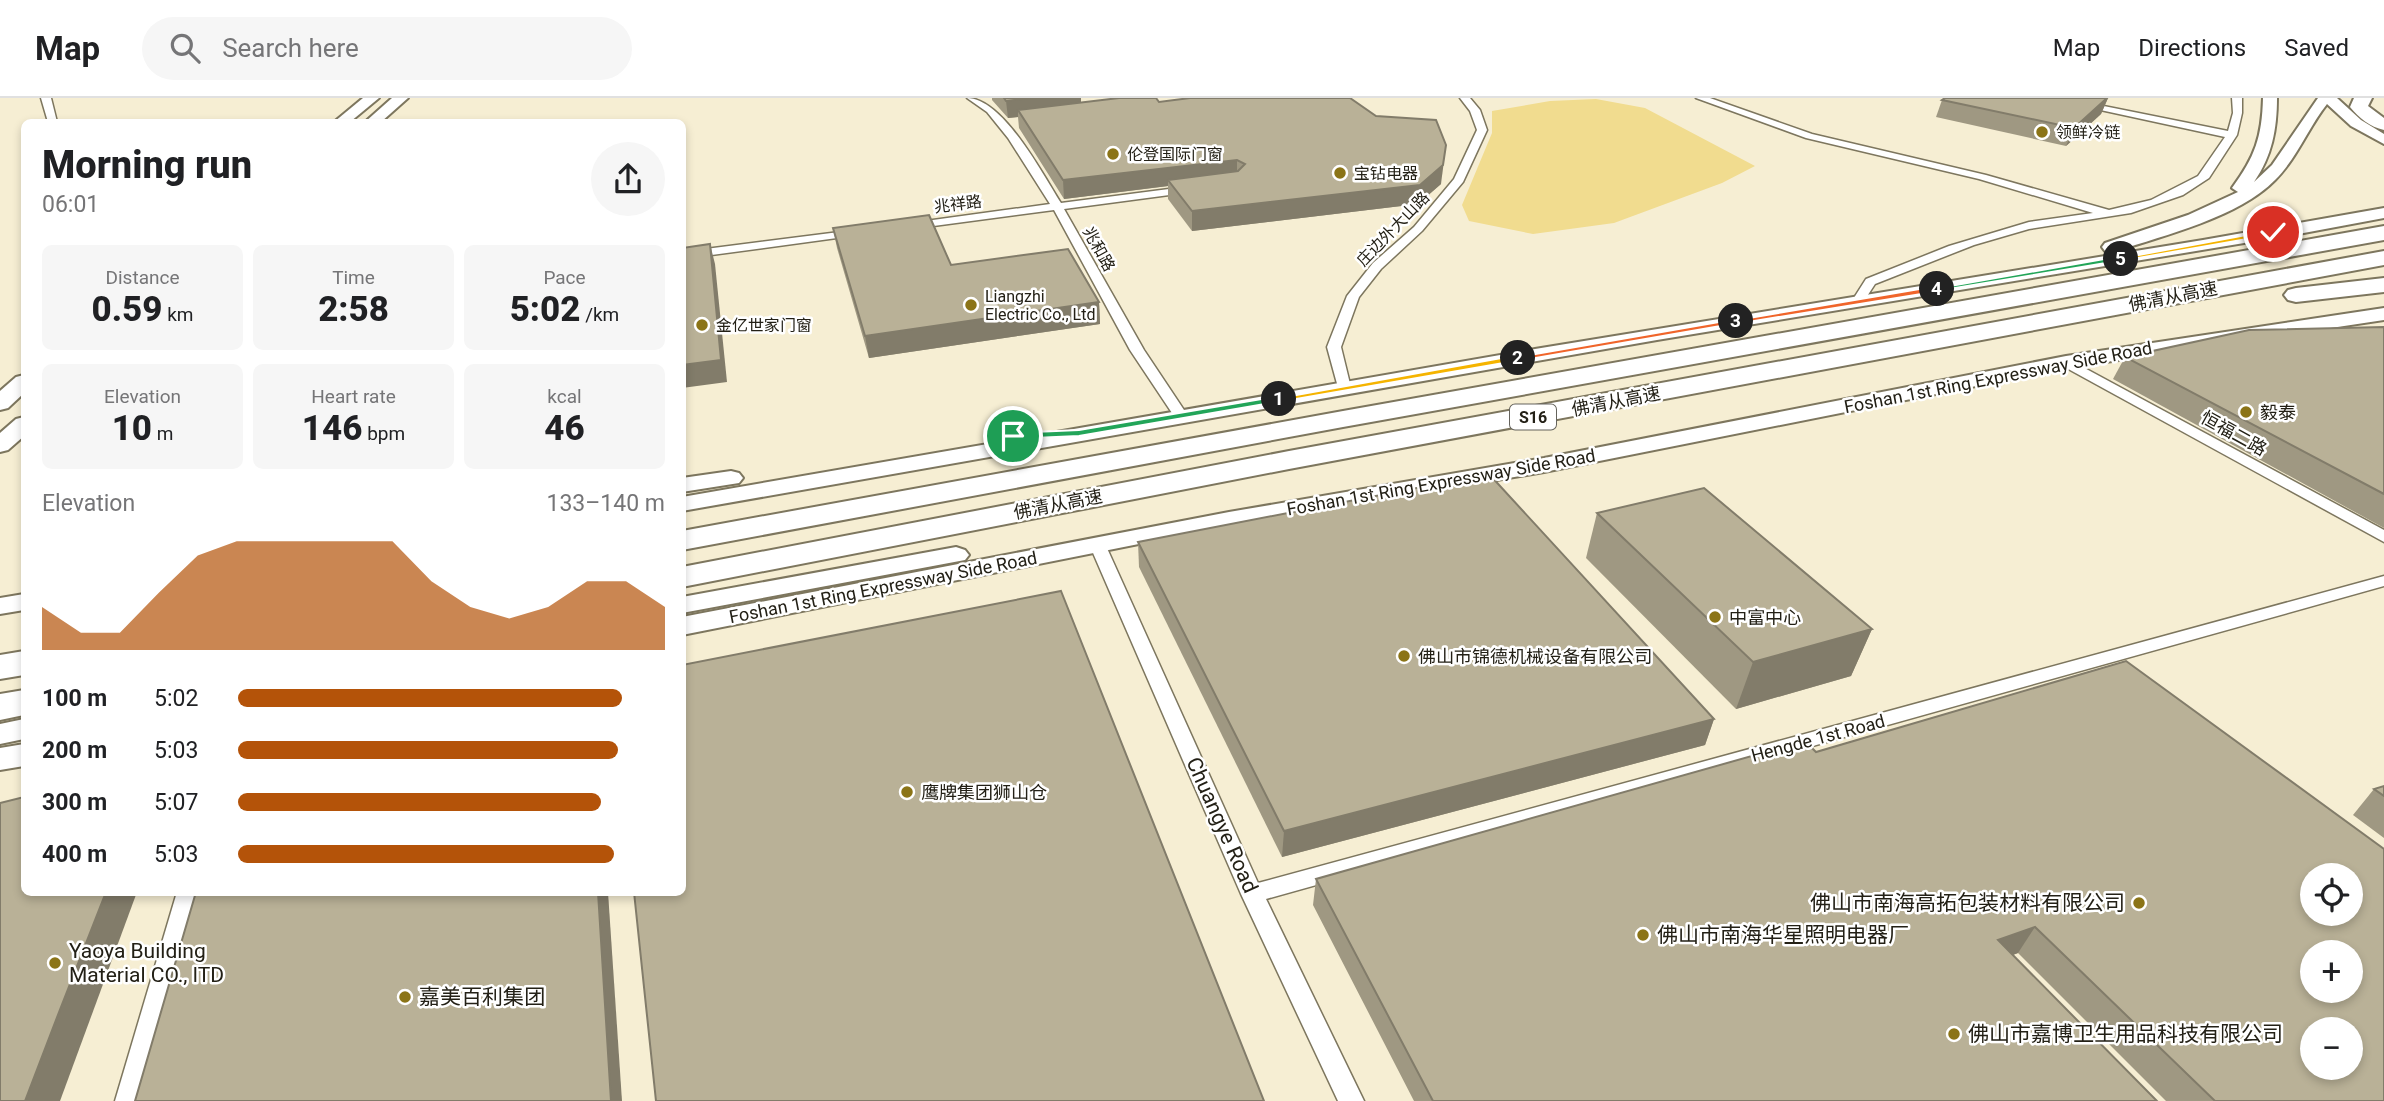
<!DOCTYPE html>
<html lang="en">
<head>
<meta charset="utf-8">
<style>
	:root { --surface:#fff; --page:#f6f6f6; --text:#202124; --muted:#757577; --line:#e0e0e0; --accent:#b45309 }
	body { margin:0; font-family:Roboto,"Noto Sans SC",sans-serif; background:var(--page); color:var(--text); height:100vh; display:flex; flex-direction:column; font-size:26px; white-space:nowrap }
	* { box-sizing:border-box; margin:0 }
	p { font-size:23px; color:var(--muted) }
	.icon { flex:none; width:38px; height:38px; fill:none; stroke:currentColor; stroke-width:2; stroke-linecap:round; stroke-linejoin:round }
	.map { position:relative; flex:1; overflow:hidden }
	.drawer { position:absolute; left:21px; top:21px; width:665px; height:777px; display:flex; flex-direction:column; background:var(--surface); border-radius:10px; box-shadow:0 4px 10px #0003 }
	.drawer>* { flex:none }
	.buttons { position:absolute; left:2300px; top:765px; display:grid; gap:14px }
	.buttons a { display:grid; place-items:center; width:63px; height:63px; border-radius:50%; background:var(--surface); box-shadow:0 4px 10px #0003; font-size:35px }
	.pin { position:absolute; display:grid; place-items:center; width:60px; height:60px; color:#fff; margin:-30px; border:4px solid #fff; border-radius:50%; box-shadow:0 2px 7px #0007 }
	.km { position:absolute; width:35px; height:35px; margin:-18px; border-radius:50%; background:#222; color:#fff; font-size:19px; line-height:35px; text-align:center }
	.round { display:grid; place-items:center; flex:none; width:74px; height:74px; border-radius:37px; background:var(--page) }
	.headline { display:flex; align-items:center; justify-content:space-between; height:119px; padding:0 21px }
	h1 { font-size:38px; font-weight:800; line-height:52px }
	.figures { display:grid; grid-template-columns:repeat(3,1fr); gap:10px; height:119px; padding:7px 21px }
	.figures div { display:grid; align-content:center; border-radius:10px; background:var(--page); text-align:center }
	.figures b { font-size:35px; font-weight:800 }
	.figures small { font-size:19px; font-weight:400 }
	.figures p { font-size:19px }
	.chart { height:196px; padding:14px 21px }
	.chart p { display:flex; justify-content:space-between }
	.chart svg { width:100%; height:126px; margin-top:7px; fill:var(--accent); opacity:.7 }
	ul { padding:0 21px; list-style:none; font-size:23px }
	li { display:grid; grid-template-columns:112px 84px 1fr; align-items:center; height:52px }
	li i { height:18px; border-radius:9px; background:var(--accent) }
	header { display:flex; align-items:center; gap:42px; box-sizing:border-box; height:98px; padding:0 35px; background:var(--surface); border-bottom:2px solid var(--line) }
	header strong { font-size:33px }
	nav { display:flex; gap:38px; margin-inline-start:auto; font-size:24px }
	.search { width:490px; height:63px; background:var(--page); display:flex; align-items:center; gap:18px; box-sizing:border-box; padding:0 24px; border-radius:38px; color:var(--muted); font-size:26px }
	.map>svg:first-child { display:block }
	.green { fill:#f1dc8f }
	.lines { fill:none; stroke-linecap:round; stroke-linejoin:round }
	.street-casing { stroke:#7d765e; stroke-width:3 }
	.secondary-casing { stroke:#7d765e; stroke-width:4 }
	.primary-casing { stroke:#7d765e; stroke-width:4 }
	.highway-casing { stroke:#7d765e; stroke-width:4 }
	.street { fill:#fff; fill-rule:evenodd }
	.secondary { fill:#fff; fill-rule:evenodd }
	.primary { fill:#fff; fill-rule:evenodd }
	.highway { fill:#fff; fill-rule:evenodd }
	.wall { fill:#9f9882 }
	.shaded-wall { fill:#827c6a }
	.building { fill:#b9b197; stroke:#827c6a; stroke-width:2; fill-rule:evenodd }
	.split-1 { fill:#22a559; stroke:#fff; stroke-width:2 }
	.split-2 { fill:#f5b400; stroke:#fff; stroke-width:2 }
	.split-3 { fill:#f0652b; stroke:#fff; stroke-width:2 }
	.split-4 { fill:#f0652b; stroke:#fff; stroke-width:2 }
	.split-5 { fill:#22a559; stroke:#fff; stroke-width:2 }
	.split-6 { fill:#f5b400; stroke:#fff; stroke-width:2 }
	.poi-dot { fill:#8b7417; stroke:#fff; stroke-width:2.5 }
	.labels { text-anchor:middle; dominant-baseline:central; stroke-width:5; stroke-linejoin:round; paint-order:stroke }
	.far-poi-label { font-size:16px; fill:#232016; stroke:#fff; text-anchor:start }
	.far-street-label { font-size:16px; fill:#232016; stroke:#fff }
	.shield { fill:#fff; stroke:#65635c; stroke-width:2 }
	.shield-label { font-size:16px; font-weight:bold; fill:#232016 }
	.street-label { font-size:18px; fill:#232016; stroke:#fff }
	.poi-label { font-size:18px; fill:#232016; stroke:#fff; text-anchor:start }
	.near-street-label { font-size:21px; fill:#232016; stroke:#fff }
	.near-poi-label { font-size:21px; fill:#232016; stroke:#fff; text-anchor:start }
</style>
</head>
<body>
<header>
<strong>Map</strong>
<div class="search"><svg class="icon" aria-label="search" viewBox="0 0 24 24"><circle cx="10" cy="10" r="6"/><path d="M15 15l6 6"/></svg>Search here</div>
<nav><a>Map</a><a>Directions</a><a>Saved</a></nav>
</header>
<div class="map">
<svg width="2384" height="1003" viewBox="0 0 2384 1003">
	<rect width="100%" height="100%" fill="#f6eed3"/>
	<polygon class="green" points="1596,1 1645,10 1755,68 1722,85 1614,125 1533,136 1469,123 1462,107 1492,35 1492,13 1550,3"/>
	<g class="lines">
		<g class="street-casing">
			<g id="street">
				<polygon points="41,0 51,0 57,24 48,24"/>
				<path d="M967 0C1003 0 1043 77 1061 105L1192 88 1197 91 1192 94 1064 111 1144 252 1188 318 1186 321H1176L1130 252 1054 112 911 131 905 128 911 125 1050 106 1008 40 987 14Z"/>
				<polygon points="1460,0 1470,0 1480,12 1487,32 1463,84 1422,133 1381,171 1359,199 1341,249 1351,290 1344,294 1339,293 1327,249 1347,198 1373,165 1414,129 1454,81 1477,32 1470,13"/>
				<polygon points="1696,0 1710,0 1812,36 1986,77 2109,112 2151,102 2198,78 2225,39 2045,0 2064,0 2228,33 2233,15 2232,0 2242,0 2242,15 2237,37 2209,80 2183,97 2131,115 2029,131 1974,147 1875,186 1862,206 1858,207 1852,203 1866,181 1949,148 2029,124 2093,115 1979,81 1806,40"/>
				<polygon points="855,132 861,135 859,137 682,161 682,154"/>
				<polygon points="2066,260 2384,432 2384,444 2061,267 2061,261"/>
				<polygon points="1098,443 1106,448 1258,785 2384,478 2384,488 1266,801 1364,1003 1338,1003 1241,796 1090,448"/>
				<polygon points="177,794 199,794 141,1003 115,1003"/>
			</g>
		</g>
		<g class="secondary-casing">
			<g id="secondary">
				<path d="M2263 0H2277C2277 31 2272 58 2254 84L2272 67 2318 0H2337L2361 22 2384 36V46L2351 28 2327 6C2308 30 2297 60 2275 82 2239 119 2165 137 2117 153H2105L2102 149 2105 145 2188 117 2238 94 2232 90C2255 59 2262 39 2263 0Z"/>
				<polygon points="2384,110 2384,120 2293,137 1657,242 682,413 682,399 1535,251 2203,142"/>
				<polygon points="2384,210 2384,222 2066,270 1544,374 1229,428 682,537 682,519 1229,414 1544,360 2066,258"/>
				<polygon points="731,373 739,375 743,380 739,385 682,394 682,380"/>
				<polygon points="956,449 965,452 969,457 965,462 682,515 682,499"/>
				<polygon points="24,496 24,512 0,516 0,500"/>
				<polygon points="24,621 24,641 0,646 0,626"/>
				<polygon points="24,646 24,668 0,672 0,650"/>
			</g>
		</g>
		<g class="primary-casing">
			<g id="primary">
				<polygon points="363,0 379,0 350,24 334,24"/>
				<polygon points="392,0 408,0 381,24 365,24"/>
				<polygon points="24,277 24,295 8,310 0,312 0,293 16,279"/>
				<polygon points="24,319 24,338 8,352 0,354 0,335 16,321"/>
			</g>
		</g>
		<g class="highway-casing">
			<g id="highway">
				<path d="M2354 0H2372L2368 8 2384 20V32C2370 29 2359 20 2350 9Z"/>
				<polygon points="2384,128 2384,142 1343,329 682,452 682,433 1343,313"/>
				<polygon points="2384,153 2384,167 1289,371 682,489 682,469 1289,353"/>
				<polygon points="2384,180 2384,194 2296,204 2288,202 2284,197 2288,192 2296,190"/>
				<polygon points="24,553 24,577 0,581 0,557"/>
				<polygon points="24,592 24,617 0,622 0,596"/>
			</g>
		</g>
		<use href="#street" class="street"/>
		<use href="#secondary" class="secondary"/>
		<use href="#primary" class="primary"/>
		<use href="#highway" class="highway"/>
	</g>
	<g class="wall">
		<polygon points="992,0 1081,0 1081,4 1159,4 1441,86 1418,106 1192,133 1168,101 1168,88 1064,101 1019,30 1018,19 1008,20 992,2"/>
		<polygon points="2108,0 2101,16 2066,48 1936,19 1942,2"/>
		<polygon points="833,130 951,167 1099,204 1100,226 869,260 837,150"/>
		<polygon points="2384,229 2384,430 2113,281 2125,259"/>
		<polygon points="1597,415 1872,531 1851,578 1736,611 1586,460"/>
		<polygon points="1138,444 1714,621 1705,647 1282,759 1139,469"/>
		<polygon points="1816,654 2384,1003 2166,1003 2018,855 2013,857 2157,1003 1414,1003 1313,807 1316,781"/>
		<polygon points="2384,688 2384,740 2353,717 2374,691"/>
	</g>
	<g class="shaded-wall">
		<polygon points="1030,0 1081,0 1081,12 1018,12 1018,19 1008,20 1006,3"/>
		<polygon points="2108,0 2101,16 2066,48 2074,30"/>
		<polygon points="1446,47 1441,86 1418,106 1192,133 1192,113"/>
		<polygon points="1237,62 1237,80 1168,82 1168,88 1064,101 1063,82"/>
		<polygon points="710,146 715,166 727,284 682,290 682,267"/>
		<polygon points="1099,204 1100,226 869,260 865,238"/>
		<polygon points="1872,531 1851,578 1736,611 1753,564"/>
		<polygon points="1714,621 1705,647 1282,759 1284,733"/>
		<polygon points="106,794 137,794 60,1003 25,1003 61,909"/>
		<polygon points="598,794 608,794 622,1003 611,1003"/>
		<polygon points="2035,829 2018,855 1982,868 1998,842"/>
	</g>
	<g class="building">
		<polygon points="1004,0 1030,0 1006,3"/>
		<polygon points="1119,0 1156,0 1159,4 1190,0 1350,0 1376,18 1436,22 1446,47 1443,67 1420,87 1192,113 1168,82 1238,73 1245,66 1237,62 1063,82 1018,12"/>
		<polygon points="1945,0 2107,0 2074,30 1942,2"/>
		<polygon points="929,117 951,167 1068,151 1099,204 865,238 833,130"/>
		<polygon points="710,146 721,262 682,267 682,150"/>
		<polygon points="2384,229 2384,396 2125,259 2249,232"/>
		<polygon points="1489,376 1714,621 1284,733 1138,444"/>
		<polygon points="1704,390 1872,531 1753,564 1597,415"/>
		<polygon points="1061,493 1264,1003 656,1003 634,794 682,794 682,567"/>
		<path d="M2126 563 2384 751V1003H2215L2035 829 1998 842 2157 1003H1433L1316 781 1805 643 1816 654ZM2312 777H2350V816H2312ZM2312 854H2350V892H2312ZM2312 931H2350V970H2312Z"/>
		<polygon points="2384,688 2384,698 2374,691"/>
		<polygon points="24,699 24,794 106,794 61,909 25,1003 0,1003 0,705"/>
		<polygon points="196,794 598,794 611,1003 135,1003"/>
	</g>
	<polygon class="split-1" points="1279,298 1282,299 1282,303 1079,338 1013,341 1008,338 1013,335 1079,332"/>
	<polygon class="split-2" points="1518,257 1521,258 1521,262 1279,304 1274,301"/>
	<polygon class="split-3" points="1736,221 1738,225 1518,263 1513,260"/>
	<polygon class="split-4" points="1937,188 1940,193 1736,226 1731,223"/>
	<polygon class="split-5" points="2121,158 2124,162 1937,193 1933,191"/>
	<polygon class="split-6" points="2273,132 2276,136 2121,163 2117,161"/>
	<g class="poi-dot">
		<circle cx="2042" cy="34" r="7"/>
		<circle cx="1113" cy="56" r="7"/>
		<circle cx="1340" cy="75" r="7"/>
		<circle cx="971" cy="207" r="7"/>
		<circle cx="702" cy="227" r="7"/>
		<circle cx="2246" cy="314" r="7"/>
		<circle cx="1715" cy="519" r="7"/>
		<circle cx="1404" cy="558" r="7"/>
		<circle cx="907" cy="694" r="7"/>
		<circle cx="2139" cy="805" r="7"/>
		<circle cx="1643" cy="837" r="7"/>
		<circle cx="55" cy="865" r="7"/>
		<circle cx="405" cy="899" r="7"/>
		<circle cx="1954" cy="936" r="7"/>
	</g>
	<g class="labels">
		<g class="far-poi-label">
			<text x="2056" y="34">领鲜冷链</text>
			<text x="1127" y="56">伦登国际门窗</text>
			<text x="1354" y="75">宝钻电器</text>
			<text x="985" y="198">Liangzhi<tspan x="985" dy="18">Electric Co., Ltd</tspan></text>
			<text x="716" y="227">金亿世家门窗</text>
		</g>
		<g class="far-street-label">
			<text transform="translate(958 106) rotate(-7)">兆祥路</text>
			<text transform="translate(1393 131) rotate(-46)">庄边外大山路</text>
			<text transform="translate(1099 151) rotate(61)">兆和路</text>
		</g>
		<rect class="shield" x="1510" y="306.5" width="46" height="25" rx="5"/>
		<g class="shield-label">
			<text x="1533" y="319">S16</text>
		</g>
		<g class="street-label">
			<text transform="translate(2173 198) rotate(-11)">佛清从高速</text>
			<text transform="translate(1998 279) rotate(-11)">Foshan 1st Ring Expressway Side Road</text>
			<text transform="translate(1616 303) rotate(-11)">佛清从高速</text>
			<text transform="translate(2234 335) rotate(29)">恒福二路</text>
			<text transform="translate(1441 384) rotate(-10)">Foshan 1st Ring Expressway Side Road</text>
			<text transform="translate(1058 406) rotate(-11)">佛清从高速</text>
			<text transform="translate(883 489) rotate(-11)">Foshan 1st Ring Expressway Side Road</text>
			<text transform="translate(1818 640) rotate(-15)">Hengde 1st Road</text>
		</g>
		<g class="poi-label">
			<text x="2260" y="314">毅泰</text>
			<text x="1729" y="519">中富中心</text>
			<text x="1418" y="558">佛山市锦德机械设备有限公司</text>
			<text x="921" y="694">鹰牌集团狮山仓</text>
		</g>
		<g class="near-street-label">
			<text transform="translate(1222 727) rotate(66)">Chuangye Road</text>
		</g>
		<g class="near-poi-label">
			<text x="2125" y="805" text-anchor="end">佛山市南海高拓包装材料有限公司</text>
			<text x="1657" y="837">佛山市南海华星照明电器厂</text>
			<text x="69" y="853">Yaoya Building<tspan x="69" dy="24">Material CO., lTD</tspan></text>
			<text x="419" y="899">嘉美百利集团</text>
			<text x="1968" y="936">佛山市嘉博卫生用品科技有限公司</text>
		</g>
	</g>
</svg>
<div class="buttons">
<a><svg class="icon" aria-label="locate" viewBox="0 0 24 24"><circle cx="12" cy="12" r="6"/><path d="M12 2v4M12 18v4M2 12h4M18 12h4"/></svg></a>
<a>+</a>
<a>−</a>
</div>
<div class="pin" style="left:1013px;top:338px;background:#1e9e55"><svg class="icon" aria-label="arrive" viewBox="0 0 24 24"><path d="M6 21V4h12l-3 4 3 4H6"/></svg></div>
<div class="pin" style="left:2273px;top:134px;background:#d93025"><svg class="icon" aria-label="check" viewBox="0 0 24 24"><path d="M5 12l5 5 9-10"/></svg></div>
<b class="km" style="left:1279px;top:301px">1</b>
<b class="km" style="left:1518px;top:260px">2</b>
<b class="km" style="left:1736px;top:223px">3</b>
<b class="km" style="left:1937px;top:191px">4</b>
<b class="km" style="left:2121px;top:161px">5</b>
<section class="drawer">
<div class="headline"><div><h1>Morning run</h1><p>06:01</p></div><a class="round"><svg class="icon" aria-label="share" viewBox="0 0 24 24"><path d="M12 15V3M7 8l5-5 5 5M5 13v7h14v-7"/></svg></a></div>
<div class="figures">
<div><p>Distance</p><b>0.59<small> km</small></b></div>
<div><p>Time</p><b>2:58</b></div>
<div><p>Pace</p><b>5:02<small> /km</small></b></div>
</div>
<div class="figures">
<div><p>Elevation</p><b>10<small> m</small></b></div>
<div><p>Heart rate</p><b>146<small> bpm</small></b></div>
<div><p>kcal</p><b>46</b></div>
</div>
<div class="chart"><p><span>Elevation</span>133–140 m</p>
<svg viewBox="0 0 160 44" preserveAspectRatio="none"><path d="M0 44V29L10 38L20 38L30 24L40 11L50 6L60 6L70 6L80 6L90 6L100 20L110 29L120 33L130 29L140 20L150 20L160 29V44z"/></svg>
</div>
<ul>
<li><b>100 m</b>5:02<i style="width:90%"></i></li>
<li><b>200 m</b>5:03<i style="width:89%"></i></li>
<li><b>300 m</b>5:07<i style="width:85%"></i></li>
<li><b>400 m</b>5:03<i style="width:88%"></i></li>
</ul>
</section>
</div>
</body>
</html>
